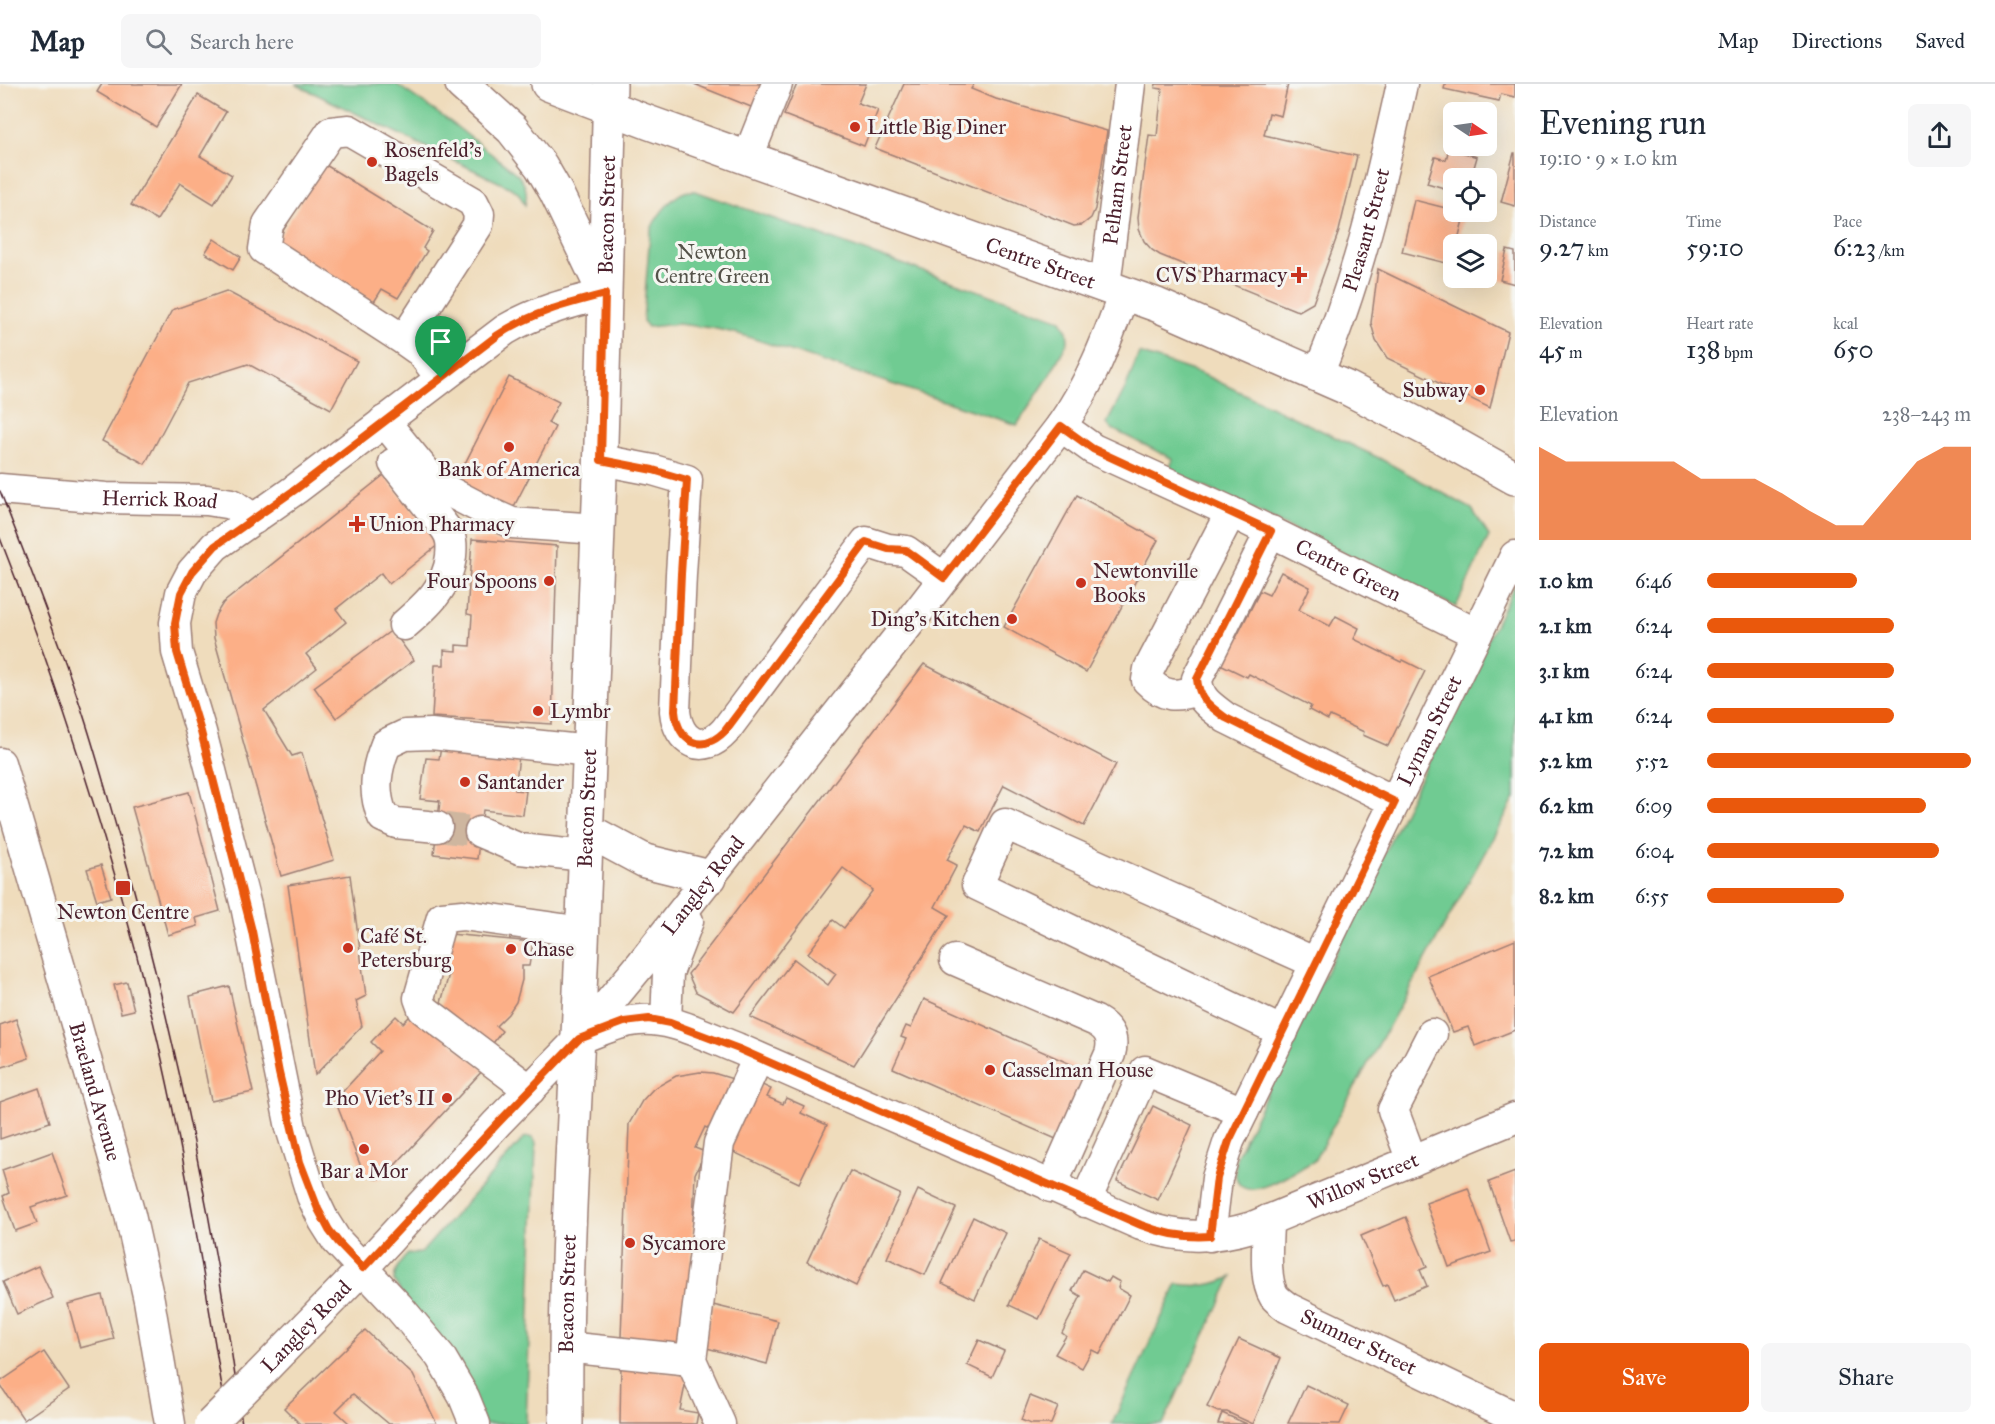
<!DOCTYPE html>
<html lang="en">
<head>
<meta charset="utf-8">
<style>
	:root { --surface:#fff; --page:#f6f6f7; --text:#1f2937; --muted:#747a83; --line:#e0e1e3; --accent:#ea580c }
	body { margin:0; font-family:"IM FELL Great Primer",serif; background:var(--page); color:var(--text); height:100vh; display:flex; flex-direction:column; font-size:22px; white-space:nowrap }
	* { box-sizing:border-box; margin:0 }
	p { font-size:20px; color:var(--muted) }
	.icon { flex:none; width:33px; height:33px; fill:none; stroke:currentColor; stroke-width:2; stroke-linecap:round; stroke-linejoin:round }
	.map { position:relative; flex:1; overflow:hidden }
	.side { display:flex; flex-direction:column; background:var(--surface); width:480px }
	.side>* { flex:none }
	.needle { width:39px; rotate:103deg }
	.buttons { position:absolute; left:1443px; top:18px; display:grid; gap:12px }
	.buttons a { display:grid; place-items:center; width:54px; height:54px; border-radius:9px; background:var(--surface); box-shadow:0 6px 24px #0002; font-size:30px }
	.pin { position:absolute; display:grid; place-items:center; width:51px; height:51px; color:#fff; margin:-62px -26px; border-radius:50% 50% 50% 0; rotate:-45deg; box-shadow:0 0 6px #0007 }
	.pin .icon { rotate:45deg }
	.round { display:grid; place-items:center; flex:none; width:63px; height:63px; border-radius:9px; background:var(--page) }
	.summary { display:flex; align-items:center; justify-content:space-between; height:102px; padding:0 24px }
	h1 { font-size:33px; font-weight:600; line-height:45px }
	.stats { display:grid; grid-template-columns:repeat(3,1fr); gap:9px; height:102px; padding:6px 24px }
	.stats div { display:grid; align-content:center }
	.stats b { font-size:26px; font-weight:600 }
	.stats small { font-size:16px; font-weight:400 }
	.stats p { font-size:16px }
	.chart { height:168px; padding:12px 24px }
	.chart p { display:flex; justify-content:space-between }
	.chart svg { width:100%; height:108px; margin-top:6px; fill:var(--accent); opacity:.7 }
	.cta { display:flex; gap:12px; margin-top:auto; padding:12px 24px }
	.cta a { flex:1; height:69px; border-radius:9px; background:var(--accent); color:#fff; font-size:24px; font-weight:600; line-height:69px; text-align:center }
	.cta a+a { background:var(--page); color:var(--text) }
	ul { padding:0 24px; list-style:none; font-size:20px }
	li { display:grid; grid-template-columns:96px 72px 1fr; align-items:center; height:45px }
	li i { height:15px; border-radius:8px; background:var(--accent) }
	header { display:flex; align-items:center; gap:36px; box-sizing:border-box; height:84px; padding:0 30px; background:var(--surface); border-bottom:2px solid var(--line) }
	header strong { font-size:28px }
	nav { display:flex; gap:33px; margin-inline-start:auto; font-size:21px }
	.search { width:420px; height:54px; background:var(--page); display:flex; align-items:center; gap:15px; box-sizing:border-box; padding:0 21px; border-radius:9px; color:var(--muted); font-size:22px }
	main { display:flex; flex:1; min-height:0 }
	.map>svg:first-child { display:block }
	.green { fill:#70cb92; stroke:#5d755e; stroke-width:1.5 }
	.building { fill:#fcaf87 }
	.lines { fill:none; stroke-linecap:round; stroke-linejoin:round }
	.minor-tunnel { stroke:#ceb69f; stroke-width:30; stroke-dasharray:30 15; stroke-linecap:butt }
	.minor-casing { stroke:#9c7e74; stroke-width:33 }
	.major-casing { stroke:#9c7e74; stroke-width:36 }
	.minor { stroke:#fff; stroke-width:30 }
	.major { stroke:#fff; stroke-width:33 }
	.tram { stroke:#4a1f2b; stroke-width:1.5 }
	.minor-bridge-casing { stroke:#9c7e74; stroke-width:33; stroke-linecap:butt }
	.minor-bridge { stroke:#fff; stroke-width:30 }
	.route-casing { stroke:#fff; stroke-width:12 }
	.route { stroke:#ea580c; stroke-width:8 }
	.poi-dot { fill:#c8321e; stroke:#f6f6f2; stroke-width:2 }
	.labels { text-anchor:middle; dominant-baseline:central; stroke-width:6; stroke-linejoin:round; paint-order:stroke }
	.poi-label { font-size:21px; fill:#4a1f2b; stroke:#f6f6f2; text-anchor:start }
	.street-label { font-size:21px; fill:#4a1f2b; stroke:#f6f6f2 }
	.park-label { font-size:21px; fill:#55534a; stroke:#f6f6f2 }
</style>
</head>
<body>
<header>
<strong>Map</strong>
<div class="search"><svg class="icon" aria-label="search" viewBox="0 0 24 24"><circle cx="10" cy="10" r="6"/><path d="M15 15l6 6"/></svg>Search here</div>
<nav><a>Map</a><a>Directions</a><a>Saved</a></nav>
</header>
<main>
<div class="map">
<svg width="1515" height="1340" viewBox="0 0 1515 1340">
	<rect width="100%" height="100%" fill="#f6f6f2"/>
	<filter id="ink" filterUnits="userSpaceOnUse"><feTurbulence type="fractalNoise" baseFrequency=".0167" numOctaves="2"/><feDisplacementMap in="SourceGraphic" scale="12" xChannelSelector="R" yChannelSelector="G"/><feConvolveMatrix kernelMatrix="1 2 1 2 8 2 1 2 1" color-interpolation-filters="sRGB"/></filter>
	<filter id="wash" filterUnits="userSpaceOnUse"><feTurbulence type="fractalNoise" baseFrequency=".008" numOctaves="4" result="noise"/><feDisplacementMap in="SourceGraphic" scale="24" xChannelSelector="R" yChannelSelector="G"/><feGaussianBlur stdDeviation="1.35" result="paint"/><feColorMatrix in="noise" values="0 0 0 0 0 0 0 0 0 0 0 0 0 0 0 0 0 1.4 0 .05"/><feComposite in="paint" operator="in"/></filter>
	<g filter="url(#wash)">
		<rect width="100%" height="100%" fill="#efdcbc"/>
		<g class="green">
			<path d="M295 0H396L452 39 517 90C526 100 528 108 525 121L519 110 513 105Z"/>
			<path d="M695 107 1061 236 1067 247 1068 257 1048 294 1017 341 739 250 712 244 678 240 648 243 643 237 650 149C653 136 672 112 685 108 688 107 692 107 695 107Z"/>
			<polygon points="1139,269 1202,290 1379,374 1472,425 1489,452 1456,523 1169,386 1173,375 1110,344 1107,339 1127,301"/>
			<path d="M1515 500V714L1314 1077C1287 1091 1225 1136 1237 1071Z"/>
			<path d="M528 1053 533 1054 536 1059 526 1340H484L394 1197C395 1185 399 1179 408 1170L421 1169 524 1054Z"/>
			<path d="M1232 1193 1163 1340H1112L1177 1200C1198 1203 1213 1202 1232 1193Z"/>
		</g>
		<g id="blocks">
			<g class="building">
				<polygon points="102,0 182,0 156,43 97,8"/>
				<polygon points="694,0 772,0 761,27"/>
				<polygon points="797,0 866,0 858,19 878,26 864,62 784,31"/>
				<polygon points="904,0 974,0 971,5 996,15 1107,47 1095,125 1091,134 1082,141 1074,142 875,64"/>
				<polygon points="1156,0 1288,0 1281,32 1269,29 1264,51 1357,72 1339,147 1313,219 1299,227 1295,226 1160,171 1152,166 1144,157 1139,145 1138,133 1149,51 1157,52 1162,5 1155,4"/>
				<polygon points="1445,0 1515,0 1515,13 1501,10 1499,17 1444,5"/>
				<polygon points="198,11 226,28 200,72 232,91 214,120 180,99 157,136 131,121"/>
				<polygon points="1449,64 1477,73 1471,94 1454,94 1454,107 1427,99 1435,73 1446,76"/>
				<polygon points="1514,69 1515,69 1515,122 1501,118"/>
				<polygon points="324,80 433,147 423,164 427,167 398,214 382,205 374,218 276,158"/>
				<polygon points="1414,116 1454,126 1454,128 1465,128 1458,156 1472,160 1454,160 1454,181 1402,168"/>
				<polygon points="214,155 241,173 233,186 205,169"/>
				<polygon points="1507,166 1515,168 1515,200 1500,196"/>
				<polygon points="1378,185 1508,248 1490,324 1387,274 1376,257 1371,239"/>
				<polygon points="226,207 357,277 331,325 248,280 188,299 145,380 102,357 172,226"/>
				<polygon points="509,293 559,318 548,339 555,343 510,430 454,401"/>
				<polygon points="384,391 439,460 389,500 381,489 336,525 346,538 306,570 317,584 264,626 292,672 302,669 334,776 281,792 214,554 213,539 216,530 223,519"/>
				<polygon points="1077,411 1158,456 1086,588 1004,543"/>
				<polygon points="472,455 557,462 552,640 432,633 435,581 444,581 444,566 456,567 456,561 470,562 472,531 467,530"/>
				<polygon points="1281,488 1310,503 1299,526 1330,542 1336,532 1359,544 1354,555 1401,578 1403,576 1425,587 1388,662 1363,651 1364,648 1330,632 1328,636 1309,626 1311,622 1249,590 1247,593 1220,580 1234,552 1236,554 1260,507 1269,511"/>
				<polygon points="392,546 414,576 336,634 314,603"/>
				<polygon points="924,580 1116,680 1084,742 1004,701 980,748 966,741 947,776 957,781 935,823 949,831 854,981 750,933 794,875 828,901 836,890 808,869 833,836 844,844 873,806 843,784 734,928 696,908 688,890"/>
				<polygon points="441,663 519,672 515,706 526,707 523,731 483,726 477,775 434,770 440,717 420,715 426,674 439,675"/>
				<polygon points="189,708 220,827 196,834 198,842 168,851 132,723"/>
				<polygon points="101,781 111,813 97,817 87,785"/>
				<polygon points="350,791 366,912 356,917 362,942 315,991 288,801"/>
				<polygon points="450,850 533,858 529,882 522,882 522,896 516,918 508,930 496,942 502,947 488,966 439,926 449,890 438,887"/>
				<polygon points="1515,856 1515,946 1475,962 1468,943 1453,948 1428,892"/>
				<polygon points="127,898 134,926 121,929 114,901"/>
				<polygon points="229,902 253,1008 211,1017 190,912"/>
				<polygon points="924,915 1086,987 1056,1055 893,984 906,955 901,953 906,942 911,944"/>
				<polygon points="414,928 484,985 384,1093 377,1095 371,1094 363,1088 335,1016 380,967 371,958 396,932 403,939"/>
				<polygon points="16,935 29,974 0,984 0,941"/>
				<polygon points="700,988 713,989 733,995 715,1048 705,1043 695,1064 705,1068 695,1090 688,1265 621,1253 629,1040 642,1017 653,1005 676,992"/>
				<polygon points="754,997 771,1005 767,1013 783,1020 786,1014 804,1022 801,1029 827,1041 799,1099 723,1063"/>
				<polygon points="39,1004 50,1038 0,1055 0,1018"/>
				<polygon points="1153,1022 1192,1041 1158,1116 1117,1097"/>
				<polygon points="52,1068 67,1111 31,1123 37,1139 15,1147 3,1112 9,1109 2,1086"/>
				<polygon points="850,1087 900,1110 856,1202 807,1178"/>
				<polygon points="1515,1088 1515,1157 1510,1158 1489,1098"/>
				<polygon points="1468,1104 1491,1168 1449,1183 1426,1119"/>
				<polygon points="918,1106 956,1124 925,1191 887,1174"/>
				<polygon points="973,1133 1006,1149 975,1215 942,1199"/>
				<polygon points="1406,1133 1427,1183 1420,1186 1427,1202 1394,1216 1387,1200 1383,1202 1361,1152"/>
				<polygon points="1039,1155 1071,1169 1039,1235 1009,1221"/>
				<polygon points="38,1182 53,1214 17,1230 3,1198"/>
				<polygon points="1083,1186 1108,1198 1111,1193 1116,1196 1120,1198 1118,1204 1130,1211 1100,1270 1092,1266 1082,1284 1055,1270 1066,1252 1062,1249 1081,1212 1072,1207"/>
				<polygon points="102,1211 114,1255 80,1264 68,1220"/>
				<polygon points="713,1221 778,1237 767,1280 703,1263"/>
				<polygon points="365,1246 413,1291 437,1340 389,1340 353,1310 336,1327 350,1340 300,1340 284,1324"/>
				<polygon points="1239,1255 1281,1274 1253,1340 1227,1328 1218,1328 1207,1323"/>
				<polygon points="979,1256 1004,1267 992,1293 967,1281"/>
				<polygon points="44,1268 69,1305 24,1336 0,1301 0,1298"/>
				<polygon points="621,1279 687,1292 680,1326 698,1329 696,1340 620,1340"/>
				<polygon points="1306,1301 1349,1321 1340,1340 1288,1339"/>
				<polygon points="1030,1312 1058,1323 1051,1340 1031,1340 1021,1336"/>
				<polygon points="1222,1329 1247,1340 1218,1340"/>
			</g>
		</g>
	</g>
	<g filter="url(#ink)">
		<use href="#blocks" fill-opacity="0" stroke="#9c7e74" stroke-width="1.5"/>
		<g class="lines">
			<polyline class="minor-tunnel" points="437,743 480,748"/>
			<g class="minor-casing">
				<g id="minor">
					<polyline points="748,73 777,0"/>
					<path id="s1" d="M1105 202 1130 0"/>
					<polyline points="404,256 478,141 479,130 473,118 349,46 331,48 268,140 264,165 404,256 421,268 441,294"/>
					<path id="s2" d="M1318 290C1358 196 1380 100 1402 0"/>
					<polyline points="384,337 424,386 435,397 448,407 492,430 512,439 598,445"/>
					<path id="s3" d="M1061 342 1093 365 1231 428 1477 550"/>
					<path d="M601 376 653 386 687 396 681 490 675 627C678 658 702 672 725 647L866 458 888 465 906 467 944 494"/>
					<path d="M394 379 446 445C452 454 452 461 451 472 448 503 426 522 404 541"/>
					<path id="s4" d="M0 405 106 414 207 416 232 420 254 435"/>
					<path d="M1271 447 1197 595C1198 616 1211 622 1226 634L1395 718"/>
					<path d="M1198 606C1176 613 1164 614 1147 596L1149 585 1231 428"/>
					<path id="s5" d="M0 679 67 908 130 1131 149 1216 170 1340"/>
					<path d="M437 743 396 739 383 733C372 707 376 685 386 660L405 651 431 650 590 667"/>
					<polyline points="480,748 520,765 585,772"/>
					<path d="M955 876 1096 937C1110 945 1114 955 1110 970L1051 1103"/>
					<polyline points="666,937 668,889 688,837"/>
					<polyline points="1283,948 977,801 1005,740 1316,879"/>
					<path id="s6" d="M581 954C597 948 614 940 631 937 667 930 705 952 739 965L1141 1141C1180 1155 1212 1155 1252 1143L1515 1034"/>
					<polyline points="530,1006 423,925 419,914 442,833 463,831 583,848"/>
					<polyline points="1412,1077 1393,1026 1432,950"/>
					<polyline points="1085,1118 1145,987 1243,1028"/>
					<path id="s7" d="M1268 1136C1268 1157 1263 1194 1274 1212 1277 1216 1284 1221 1288 1224L1515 1333"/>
					<path id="s8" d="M1210 1152 1217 1094 1229 1057 1515 472"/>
					<polyline points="565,1263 691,1276"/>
					<path id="s9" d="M258 1292 363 1184 497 1039 579 955 642 879 911 537 1061 342C1090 301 1107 256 1124 209"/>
					<path d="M475 1340 464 1313 440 1272 398 1222 336 1156 324 1137 312 1112 291 1044 246 822 201 648 177 568 175 539 181 509 192 488 215 462 296 405 505 246C537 227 569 219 605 210"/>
					<polyline points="720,1340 691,1276 719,1059 758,974"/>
				</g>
			</g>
			<g class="major-casing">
				<g id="major">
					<polyline points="462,0 512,45 541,82 556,108 602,204"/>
					<path id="s10" d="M548 0 650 39 1157 221 1347 304 1442 353 1515 394"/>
					<polyline points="587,746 645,777 710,793"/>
					<path id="s11" d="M566 1340C564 1171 577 1003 583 835 587 705 594 575 598 445 604 296 606 148 610 0"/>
				</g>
			</g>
			<use href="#minor" class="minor"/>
			<use href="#major" class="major"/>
			<g class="tram">
				<path d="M0 407C28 478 56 549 80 621 95 665 107 711 120 756 175 948 215 1143 242 1340"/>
				<path d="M0 454C62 611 114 772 153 937 185 1069 206 1205 228 1340"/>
			</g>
			<g class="minor-bridge-casing">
				<polyline id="minor-bridge" points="210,1340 258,1292"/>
			</g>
			<use href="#minor-bridge" class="minor-bridge"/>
		</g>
	</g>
	<g class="lines" filter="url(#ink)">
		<g class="route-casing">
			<path id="route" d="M605 210 601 376 653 386 687 396 681 490 675 627C678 658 701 671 725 647L866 458 888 465 906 466 944 494 1061 342 1093 365 1271 447 1197 595C1199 616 1210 622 1226 634L1395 718 1229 1057 1217 1094 1210 1152C1186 1154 1164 1150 1141 1141L739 965 670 939 649 935 624 938 579 955 498 1039 363 1184 339 1159 329 1146 318 1125 300 1078 279 989 252 847 201 648 177 568 175 539 181 509 192 488 215 462 296 405 498 251C531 229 566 220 605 210Z"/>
		</g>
		<use href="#route" class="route"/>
	</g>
	<g class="poi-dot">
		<circle cx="855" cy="43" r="6"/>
		<circle cx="372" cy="78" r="6"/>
		<path d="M1296 182h6v6h6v6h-6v6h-6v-6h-6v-6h6z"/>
		<circle cx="1480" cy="306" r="6"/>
		<circle cx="509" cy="363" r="6"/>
		<path d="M354 431h6v6h6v6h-6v6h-6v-6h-6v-6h6z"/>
		<circle cx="549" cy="497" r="6"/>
		<circle cx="1081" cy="499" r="6"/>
		<circle cx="1012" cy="535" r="6"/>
		<circle cx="538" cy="627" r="6"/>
		<circle cx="465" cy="698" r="6"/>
		<rect x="115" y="796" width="16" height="16" rx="3"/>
		<circle cx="348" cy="864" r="6"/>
		<circle cx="511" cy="865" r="6"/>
		<circle cx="990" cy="986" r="6"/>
		<circle cx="447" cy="1014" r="6"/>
		<circle cx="364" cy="1065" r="6"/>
		<circle cx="630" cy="1159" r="6"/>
	</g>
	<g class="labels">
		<g class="poi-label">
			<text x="867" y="43">Little Big Diner</text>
			<text x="384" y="66">Rosenfeld's<tspan x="384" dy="24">Bagels</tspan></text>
			<text x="1287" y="191" text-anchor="end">CVS Pharmacy</text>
			<text x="1468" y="306" text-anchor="end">Subway</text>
			<text x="509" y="385" text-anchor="middle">Bank of America</text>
			<text x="369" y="440">Union Pharmacy</text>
			<text x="1093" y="487">Newtonville<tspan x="1093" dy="24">Books</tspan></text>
			<text x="537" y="497" text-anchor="end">Four Spoons</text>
			<text x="1000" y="535" text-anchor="end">Ding's Kitchen</text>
			<text x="550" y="627">Lymbr</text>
			<text x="477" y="698">Santander</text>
			<text x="123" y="828" text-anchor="middle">Newton Centre</text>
			<text x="360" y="852">Café St.<tspan x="360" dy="24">Petersburg</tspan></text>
			<text x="523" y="865">Chase</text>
			<text x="1002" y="986">Casselman House</text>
			<text x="435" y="1014" text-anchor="end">Pho Viet's II</text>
			<text x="364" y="1087" text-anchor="middle">Bar a Mor</text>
			<text x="642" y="1159">Sycamore</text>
		</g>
		<g class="street-label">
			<text stroke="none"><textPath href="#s1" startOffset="102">Pelham Street</textPath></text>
			<text stroke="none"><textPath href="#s11" startOffset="1210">Beacon Street</textPath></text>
			<text stroke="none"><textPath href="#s2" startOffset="152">Pleasant Street</textPath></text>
			<text stroke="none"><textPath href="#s10" startOffset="524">Centre Street</textPath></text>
			<text stroke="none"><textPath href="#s4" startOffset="160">Herrick Road</textPath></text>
			<text stroke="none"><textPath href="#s3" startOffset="322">Centre Green</textPath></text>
			<text stroke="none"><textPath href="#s8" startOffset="554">Lyman Street</textPath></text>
			<text stroke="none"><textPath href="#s11" startOffset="616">Beacon Street</textPath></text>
			<text stroke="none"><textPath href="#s9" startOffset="663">Langley Road</textPath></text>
			<text stroke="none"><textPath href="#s5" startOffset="342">Braeland Avenue</textPath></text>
			<text stroke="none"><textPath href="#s6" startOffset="838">Willow Street</textPath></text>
			<text stroke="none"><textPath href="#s11" startOffset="130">Beacon Street</textPath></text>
			<text stroke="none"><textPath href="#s9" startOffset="69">Langley Road</textPath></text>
			<text stroke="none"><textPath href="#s7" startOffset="174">Sumner Street</textPath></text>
		</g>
		<g class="park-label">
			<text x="712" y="168">Newton<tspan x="712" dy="24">Centre Green</tspan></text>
		</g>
	</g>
</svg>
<div class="buttons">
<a><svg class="needle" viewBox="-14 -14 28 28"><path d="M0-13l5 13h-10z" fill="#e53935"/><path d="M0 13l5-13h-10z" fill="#747a83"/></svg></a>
<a><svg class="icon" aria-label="locate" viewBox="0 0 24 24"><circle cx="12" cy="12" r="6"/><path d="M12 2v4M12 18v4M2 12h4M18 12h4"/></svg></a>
<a><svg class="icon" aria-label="layers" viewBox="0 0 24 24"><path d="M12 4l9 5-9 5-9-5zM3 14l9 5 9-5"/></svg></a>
</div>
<div class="pin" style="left:441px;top:294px;background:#1e9e55"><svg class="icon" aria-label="arrive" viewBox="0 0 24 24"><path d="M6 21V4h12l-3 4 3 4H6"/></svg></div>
</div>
<section class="side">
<div class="summary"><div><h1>Evening run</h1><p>19:10 · 9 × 1.0 km</p></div><a class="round"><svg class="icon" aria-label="share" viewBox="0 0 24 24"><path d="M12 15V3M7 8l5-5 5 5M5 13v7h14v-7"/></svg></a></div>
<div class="stats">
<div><p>Distance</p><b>9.27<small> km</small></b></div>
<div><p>Time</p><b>59:10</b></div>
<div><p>Pace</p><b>6:23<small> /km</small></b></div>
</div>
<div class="stats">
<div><p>Elevation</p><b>45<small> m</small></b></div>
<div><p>Heart rate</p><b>138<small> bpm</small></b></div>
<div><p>kcal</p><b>650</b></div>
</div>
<div class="chart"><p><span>Elevation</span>238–243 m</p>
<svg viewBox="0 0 160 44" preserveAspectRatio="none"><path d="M0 44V6L10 12L20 12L30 12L40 12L50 12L60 19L70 19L80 19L90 25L100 32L110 38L120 38L130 25L140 12L150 6L160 6V44z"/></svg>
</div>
<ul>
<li><b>1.0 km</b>6:46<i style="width:57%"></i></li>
<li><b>2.1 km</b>6:24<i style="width:71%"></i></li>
<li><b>3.1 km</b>6:24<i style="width:71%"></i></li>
<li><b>4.1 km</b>6:24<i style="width:71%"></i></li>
<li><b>5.2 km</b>5:52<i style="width:100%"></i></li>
<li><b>6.2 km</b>6:09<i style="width:83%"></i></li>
<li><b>7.2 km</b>6:04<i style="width:88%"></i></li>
<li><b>8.2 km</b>6:55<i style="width:52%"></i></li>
</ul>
<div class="cta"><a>Save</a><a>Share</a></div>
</section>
</main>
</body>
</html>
